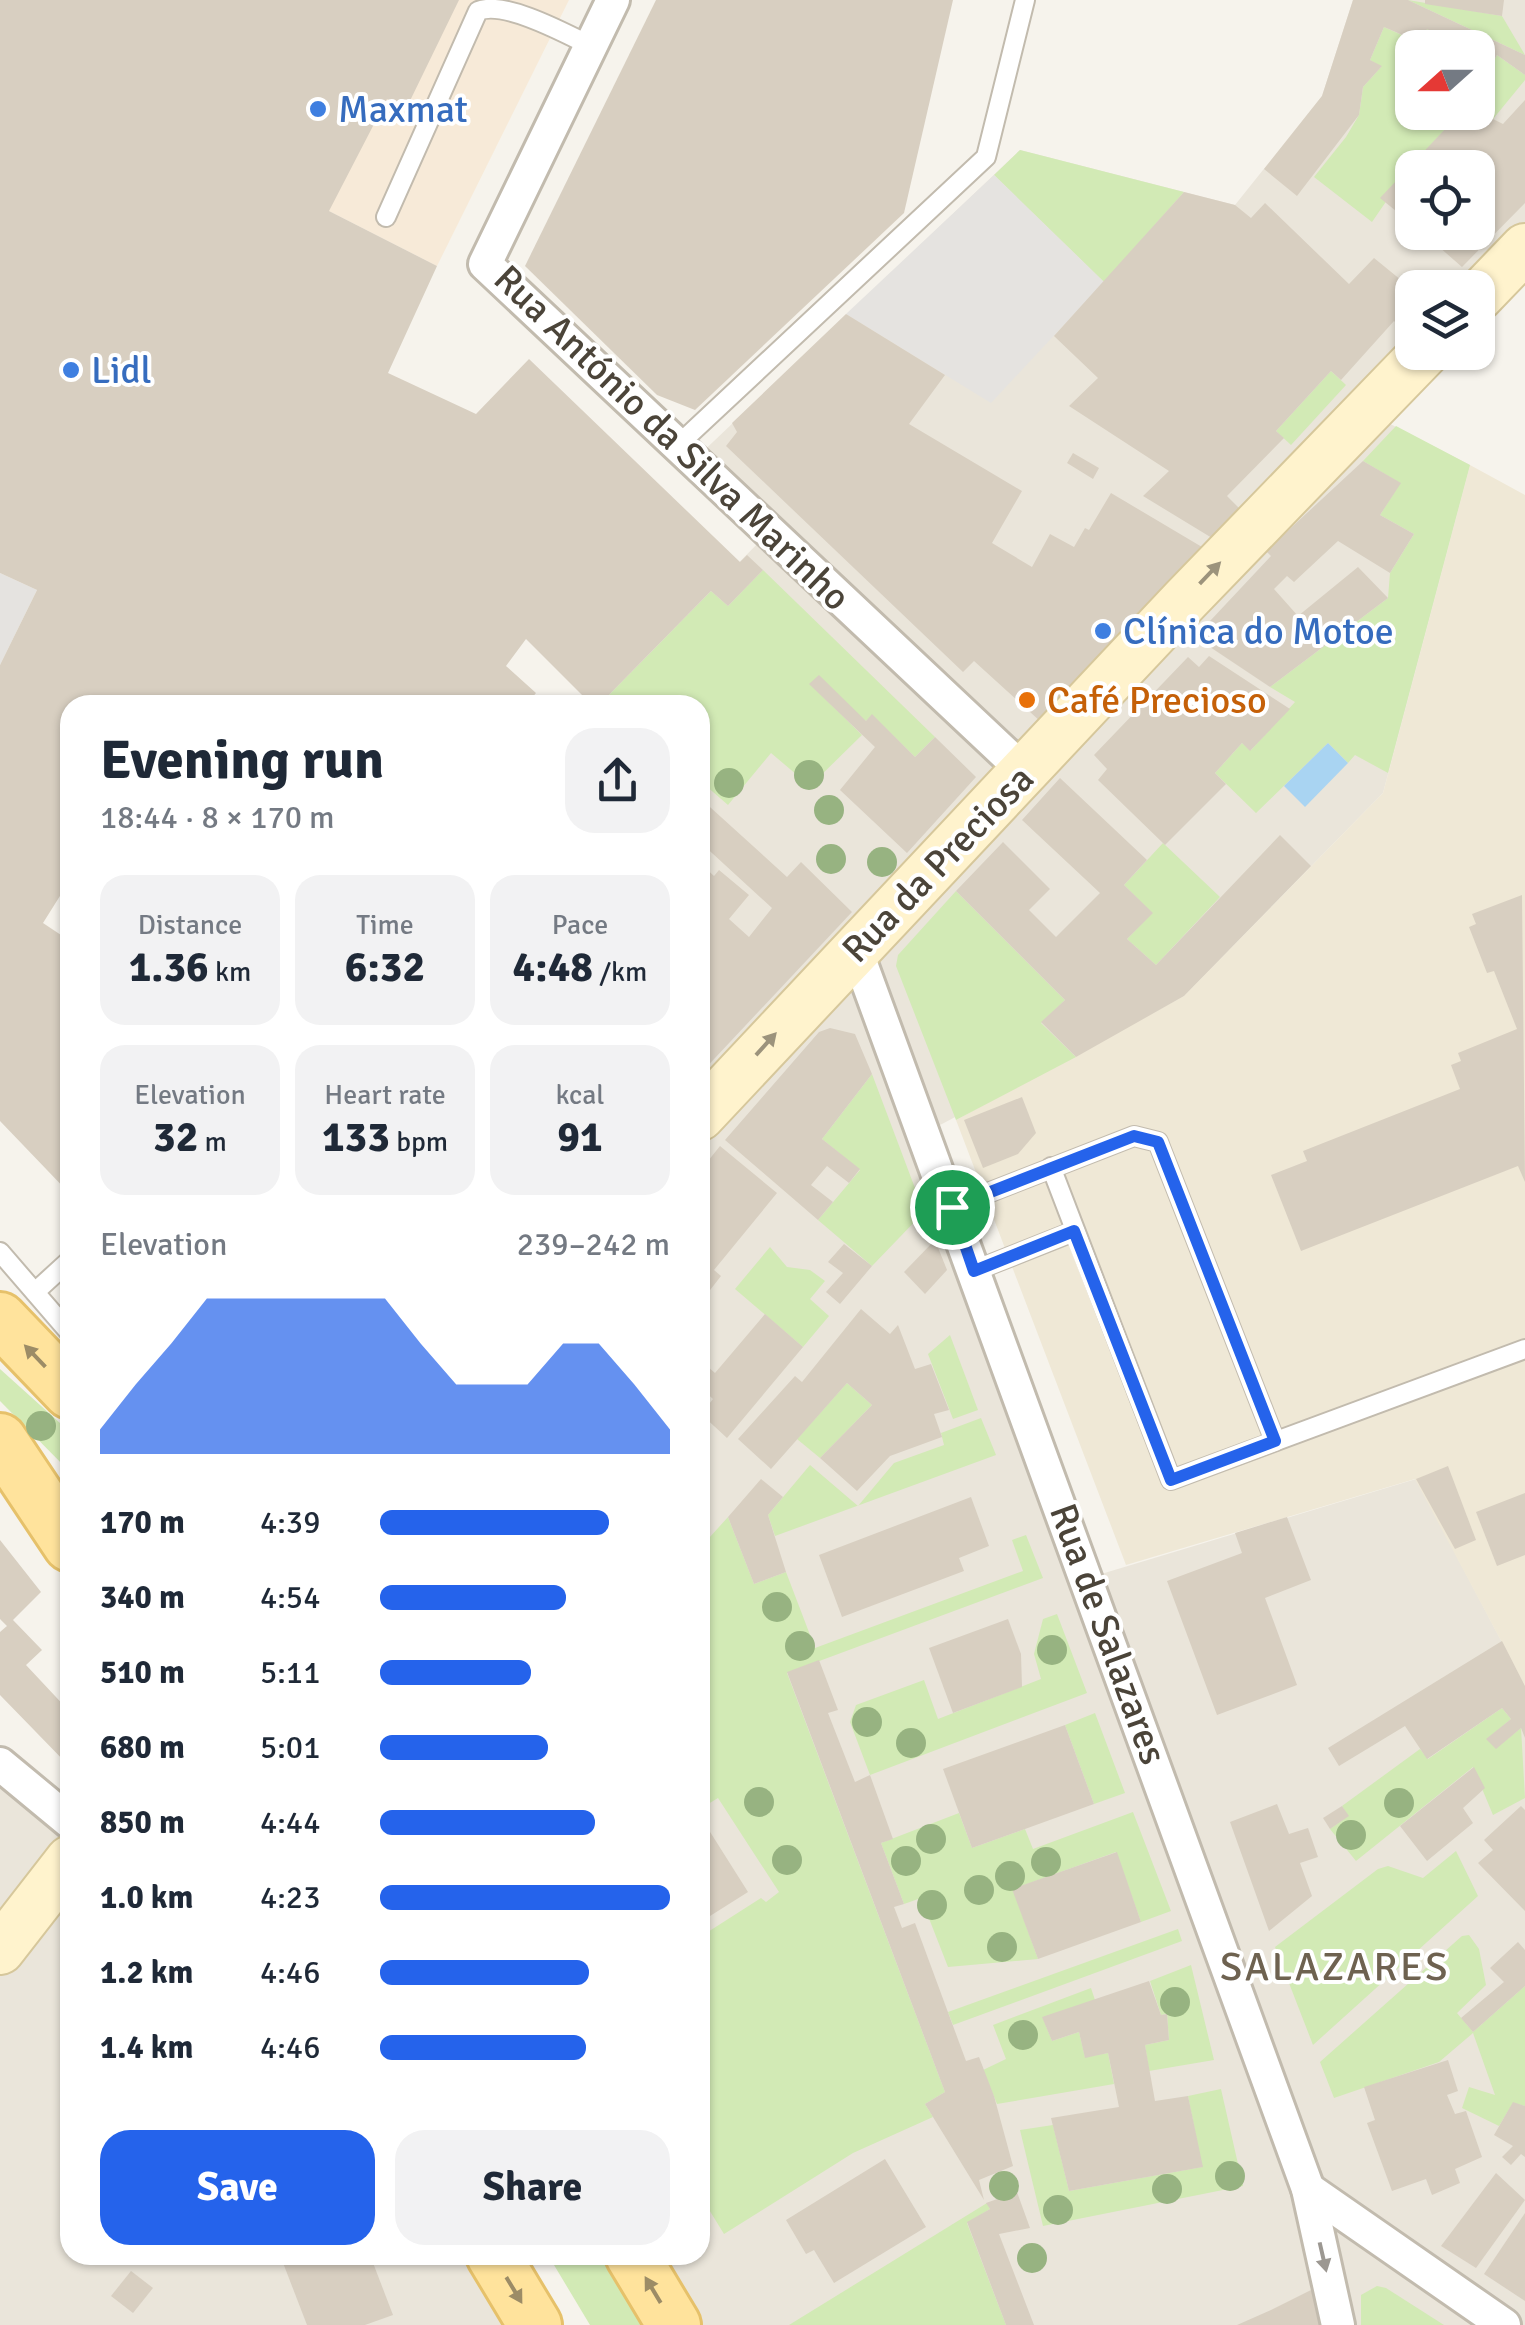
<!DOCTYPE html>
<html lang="en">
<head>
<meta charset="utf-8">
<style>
	:root { --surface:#fff; --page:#f2f2f3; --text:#1f2937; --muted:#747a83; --accent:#2563eb }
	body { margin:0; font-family:Signika,sans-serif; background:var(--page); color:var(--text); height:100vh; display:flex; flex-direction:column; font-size:38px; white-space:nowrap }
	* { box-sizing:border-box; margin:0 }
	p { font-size:32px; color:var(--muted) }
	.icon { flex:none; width:55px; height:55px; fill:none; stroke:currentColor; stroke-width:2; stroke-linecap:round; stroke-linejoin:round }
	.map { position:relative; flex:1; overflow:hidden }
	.side { position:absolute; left:60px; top:695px; width:650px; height:1570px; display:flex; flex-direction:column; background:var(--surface); border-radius:30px; box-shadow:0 2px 8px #0004 }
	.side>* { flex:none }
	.needle { width:65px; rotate:249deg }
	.fabs { position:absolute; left:1395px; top:30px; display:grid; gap:20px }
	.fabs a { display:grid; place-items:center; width:100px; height:100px; border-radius:20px; background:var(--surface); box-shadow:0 2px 8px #0004; font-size:50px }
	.pin { position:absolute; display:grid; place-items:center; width:85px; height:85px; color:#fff; margin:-42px; border:5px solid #fff; border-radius:50%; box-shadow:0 2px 10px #0007 }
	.round { display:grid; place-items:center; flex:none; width:105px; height:105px; border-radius:30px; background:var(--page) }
	.headline { display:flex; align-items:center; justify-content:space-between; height:170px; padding:0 40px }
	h1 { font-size:55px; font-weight:800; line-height:75px }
	.metrics { display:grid; grid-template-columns:repeat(3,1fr); gap:15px; height:170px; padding:10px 40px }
	.metrics div { display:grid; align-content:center; border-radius:25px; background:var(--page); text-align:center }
	.metrics b { font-size:42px; font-weight:800 }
	.metrics small { font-size:28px; font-weight:400 }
	.metrics p { font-size:28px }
	.chart { height:280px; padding:20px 40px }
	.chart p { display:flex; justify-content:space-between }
	.chart svg { width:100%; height:180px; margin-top:10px; fill:var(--accent); opacity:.7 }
	.primary-button { display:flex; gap:20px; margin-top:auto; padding:20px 40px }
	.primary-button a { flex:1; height:115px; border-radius:30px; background:var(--accent); color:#fff; font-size:40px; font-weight:800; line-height:115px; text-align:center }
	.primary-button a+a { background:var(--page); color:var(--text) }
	ul { padding:0 40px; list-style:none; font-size:32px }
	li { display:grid; grid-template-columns:160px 120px 1fr; align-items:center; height:75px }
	li i { height:25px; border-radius:12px; background:var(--accent) }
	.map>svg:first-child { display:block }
	.residential { fill:#eae5da; fill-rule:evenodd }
	.commercial { fill:#f7ead8 }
	.education { fill:#efe8d6 }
	.green { fill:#d2eab5 }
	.parking { fill:#e5e3e0 }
	.water { fill:#a9d4f2 }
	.building { fill:#d8cfc1 }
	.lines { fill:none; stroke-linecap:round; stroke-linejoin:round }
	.lane-casing { stroke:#c2bbae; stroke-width:22 }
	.street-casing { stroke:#c2bbae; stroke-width:38 }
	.secondary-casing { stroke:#d6c79b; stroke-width:52 }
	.primary-casing { stroke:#e6c16a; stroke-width:58 }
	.lane { stroke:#fff; stroke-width:18 }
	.street { stroke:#fff; stroke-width:32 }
	.secondary { stroke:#fff3cd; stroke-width:48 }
	.primary { stroke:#ffe39c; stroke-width:52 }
	.tree { fill:#97b381 }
	.oneway { fill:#9c937c }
	.oneway2 { fill:#9c8c66 }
	.oneway3 { fill:#9c9892 }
	.route-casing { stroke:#fff; stroke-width:20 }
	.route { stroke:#2563eb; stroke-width:12 }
	.shop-dot { fill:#3f7fe0; stroke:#fff; stroke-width:4 }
	.food-dot { fill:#e8710a; stroke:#fff; stroke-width:4 }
	.labels { text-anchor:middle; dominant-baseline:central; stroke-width:8; stroke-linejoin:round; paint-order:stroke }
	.shop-label { font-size:38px; fill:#366cbe; stroke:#fff; text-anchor:start }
	.street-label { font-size:38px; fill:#4b4439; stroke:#fff }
	.food-label { font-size:38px; fill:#c56008; stroke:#fff; text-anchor:start }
	.neighbourhood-label { font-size:40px; letter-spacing:2.5px; fill:#6e6250; stroke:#fff }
</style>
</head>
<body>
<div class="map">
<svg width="1525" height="2325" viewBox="0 0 1525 2325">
	<rect width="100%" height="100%" fill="#f6f3ec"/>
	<g class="residential">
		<path d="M1353 0H1525V248L1478 288H1412V352L1369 413 1470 465 1383 793 1184 996 925 1133 1088 1578 1416 1479 1525 1686V2325H674L632 2255H700V705H599L769 532 694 460 1020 150 1235 205 1322 96ZM1412 48H1478V112H1412ZM1412 168H1478V232H1412Z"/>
		<polygon points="0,1753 70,1822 70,2255 493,2255 535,2325 0,2325"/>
	</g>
	<polygon class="commercial" points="0,0 569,0 437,266 329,211"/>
	<polygon class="education" points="1470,465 1525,495 1525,1686 1415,1479 1126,1565 956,1120 1184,996 1383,793"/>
	<g class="green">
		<polygon points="1408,0 1502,16 1525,55"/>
		<polygon points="1384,27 1420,43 1427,29 1462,47 1412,48 1412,112 1446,113 1441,123 1448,126 1407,171 1372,222 1314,177 1346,137 1359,115 1363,87 1381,67 1370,60"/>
		<polygon points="1497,55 1525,75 1525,80 1493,119 1478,112 1478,67 1488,71"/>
		<polygon points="1020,150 1184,192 1104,282 994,175"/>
		<polygon points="1331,371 1346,385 1291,445 1276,431"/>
		<polygon points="1396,426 1470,465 1388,773 1355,755 1348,763 1328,743 1256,813 1215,773 1242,743 1251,750 1295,702 1270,687 1388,598 1390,573 1414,534 1380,515 1400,483 1363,461"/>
		<polygon points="763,570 935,737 915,757 872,715 866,721 810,684 862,735 810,786 771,753 728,805 705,785 700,790 700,705 599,705 711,591 728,606"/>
		<polygon points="1163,843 1220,897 1156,965 1127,939 1152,913 1124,885"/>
		<polygon points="956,891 1065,1000 1041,1023 1076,1057 956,1120 896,966 898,955"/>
		<polygon points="872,1074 924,1212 872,1266 818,1220 860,1170 822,1139"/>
		<polygon points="770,1247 787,1267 810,1270 825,1281 810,1299 829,1316 803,1347 735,1289"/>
		<polygon points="950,1335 978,1410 953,1419 928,1354"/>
		<polygon points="0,1369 70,1432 70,1472 0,1401"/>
		<polygon points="847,1383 872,1405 820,1458 797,1439"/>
		<polygon points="981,1418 996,1455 775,1536 768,1515 810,1465 858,1506 894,1463 944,1445 941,1433"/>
		<polygon points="728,1517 754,1584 786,1572 815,1648 1023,1571 1012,1540 1026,1535 1043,1578 787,1673 945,2092 925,2104 933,2117 853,2153 724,2234 700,2195 700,1937 761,1898 766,1902 779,1892 718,1798 700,1809 700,1548"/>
		<polygon points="1057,1614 1087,1693 870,1775 850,1722 856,1705 924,1680 938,1719 1041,1679 1034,1654 1043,1619"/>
		<polygon points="1502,1708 1511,1719 1487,1739 1496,1748 1521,1728 1525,1798 1493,1815 1473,1767 1356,1861 1330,1829 1348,1816 1342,1806 1420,1749 1428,1759"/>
		<polygon points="1095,1713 1125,1793 1094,1804 1065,1725"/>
		<polygon points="1133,1812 1171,1911 1141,1922 1116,1852 1013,1889 1038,1959 948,1967 921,1898 904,1904 881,1843 959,1813 972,1848 1025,1829 1033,1849"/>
		<polygon points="1456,1851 1478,1896 1313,2045 1275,1947 1378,1869 1388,1866 1423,1878"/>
		<polygon points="1178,1929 1182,1941 953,2025 948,2012"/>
		<polygon points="1469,1935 1479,1949 1486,1985 1457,2013 1473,2032 1525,1986 1525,2106 1513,2103 1499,2126 1462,2108 1469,2087 1495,2095 1473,2033 1439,2062 1334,2098 1320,2062 1462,1936"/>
		<polygon points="1191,1965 1214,2060 1149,2071 1145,2045 1169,2040 1167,2014 1161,2015 1150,1981"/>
		<polygon points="1091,1988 1095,2000 1043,2018 1052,2041 1079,2032 1085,2057 1108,2053 1114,2084 997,2104 983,2070 1006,2059 993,2025"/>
		<polygon points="1221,2089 1243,2186 1043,2226 1020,2130 1053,2125 1069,2191 1202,2167 1188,2096"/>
		<polygon points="987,2203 990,2209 967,2223 1006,2325 789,2325"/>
		<polygon points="548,2255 605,2255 648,2325 590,2325"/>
		<polygon points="1377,2286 1386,2288 1444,2325 1361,2325 1361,2295"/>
	</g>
	<g class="parking">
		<polygon points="994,175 1104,282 991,403 846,314"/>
		<polygon points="0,573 37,590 0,665"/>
	</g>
	<polygon class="water" points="1328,743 1348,763 1305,807 1284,786"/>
	<g class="building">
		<polygon points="0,0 459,0 406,109 387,99 329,211 437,266 388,373 476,414 529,359 740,562 747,555 763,570 728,606 711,591 599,705 592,705 526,639 506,666 536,693 526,705 70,705 70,880 43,923 70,941 70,1194 0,1121 0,665 37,590 0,573"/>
		<polygon points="656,0 953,0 904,213 695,410 657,395 525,266"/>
		<polygon points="1353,0 1408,0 1525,55 1525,75 1497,55 1488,71 1478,67 1478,48 1462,48 1427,29 1421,43 1384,27 1370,60 1382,66 1363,87 1359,115 1297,196 1264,169 1322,96"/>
		<polygon points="1425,0 1504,0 1502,16 1425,4"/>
		<polygon points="1525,100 1525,203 1462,267 1422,232 1478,232 1478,168 1412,168 1412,224 1380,198 1448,126 1441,123 1446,112 1479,112 1503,124"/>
		<polygon points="1184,192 1235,205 1251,218 1265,203 1349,284 1374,258 1412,289 1412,332 1409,336 1394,321 1341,380 1331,371 1276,431 1284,438 1227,496 1240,509 1212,538 1143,496 1169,471 1069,406 1098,378 1054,336"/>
		<polygon points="846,314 945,375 909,424 1022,491 992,543 1032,567 1050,534 1074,547 1085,528 1089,530 1111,493 1202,547 1041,722 974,661 963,672 726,446 737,432 732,423"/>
		<polygon points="1073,453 1099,468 1093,479 1067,463"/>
		<polygon points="1363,461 1401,483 1380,515 1414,534 1390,573 1338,541 1294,582 1287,576 1274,589 1298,616 1358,567 1388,598 1270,687 1195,637 1271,556 1266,551"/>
		<polygon points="1209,656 1290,709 1250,751 1242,743 1215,773 1226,784 1165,845 1098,780 1107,769 1094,755 1188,657 1199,667"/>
		<polygon points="819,675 866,721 872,714 915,757 935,737 976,777 907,853 840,790 875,747 809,684"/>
		<polygon points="1060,778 1147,860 1124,885 1153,913 1127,939 1156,965 1280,835 1311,866 1184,996 1076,1057 1041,1022 1065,1000 956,891 1003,842 1050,889 1029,910 1056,937 1100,893 1022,820"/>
		<polygon points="700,798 787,877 801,862 852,912 700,1074 700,863 714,876 719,870 749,895 729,919 749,937 772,908 700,842"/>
		<polygon points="1522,895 1525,1182 1518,1166 1301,1251 1271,1175 1307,1161 1303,1151 1460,1089 1451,1065 1461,1061 1458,1053 1517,1029 1494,971 1487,973 1469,927 1476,924 1472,914"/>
		<polygon points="830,1028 855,1034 872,1074 822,1139 860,1169 849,1183 827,1166 811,1185 833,1202 818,1220 725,1140 819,1032"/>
		<polygon points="1022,1097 1036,1133 1018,1154 983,1168 964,1120"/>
		<polygon points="720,1146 777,1193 714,1270 721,1276 700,1303 700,1171"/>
		<polygon points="935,1240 947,1270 925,1294 904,1272"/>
		<polygon points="844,1244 872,1266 840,1304 826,1292 843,1273 828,1262"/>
		<polygon points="861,1309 890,1334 898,1325 915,1369 931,1364 949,1410 934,1414 942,1437 890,1456 857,1491 820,1458 872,1405 847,1383 771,1469 738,1439 795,1376 802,1382"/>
		<polygon points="765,1314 803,1347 727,1438 701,1414 713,1399 700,1387 700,1360 715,1373"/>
		<polygon points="1448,1466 1476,1540 1455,1549 1416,1479"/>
		<polygon points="761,1479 783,1497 768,1515 786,1572 754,1584 728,1517"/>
		<polygon points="1525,1493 1525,1555 1497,1566 1476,1512"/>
		<polygon points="971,1497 989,1546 959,1558 964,1571 842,1617 819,1555"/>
		<polygon points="1287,1517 1311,1580 1265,1598 1297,1685 1217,1715 1167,1581 1242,1553 1235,1533"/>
		<polygon points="0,1540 41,1592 13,1620 42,1650 26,1665 70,1712 70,1767 0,1695 0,1632 7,1626 0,1619"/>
		<polygon points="1008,1619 1021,1654 1022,1687 953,1713 929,1648"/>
		<polygon points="1502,1641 1525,1686 1525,1738 1521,1728 1496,1749 1486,1739 1511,1719 1502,1708 1427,1759 1405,1726 1339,1766 1328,1748"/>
		<polygon points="819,1660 838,1710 828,1713 855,1782 870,1775 893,1839 881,1843 904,1904 894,1907 902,1928 915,1923 966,2061 979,2057 994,2096 1013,2166 979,2180 984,2200 925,2104 945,2092 787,1672"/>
		<polygon points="1065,1725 1094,1804 972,1848 943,1769"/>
		<polygon points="1474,1767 1485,1788 1463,1808 1473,1823 1427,1861 1400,1826"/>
		<polygon points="1277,1804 1289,1834 1308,1828 1318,1857 1300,1863 1312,1896 1269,1931 1230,1822"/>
		<polygon points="1342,1806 1349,1816 1330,1829 1323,1818"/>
		<polygon points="1521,1806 1525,1810 1525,1911 1478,1863 1493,1850 1484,1840"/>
		<polygon points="700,1816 748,1892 710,1916 705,1907 700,1910"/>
		<polygon points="1117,1852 1141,1922 1038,1959 1012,1889"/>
		<polygon points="1518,1942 1525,1950 1525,1986 1473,2032 1461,2018 1504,1982 1490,1968"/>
		<polygon points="1149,1981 1161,2015 1167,2014 1169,2040 1145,2045 1155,2101 1188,2096 1203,2167 1069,2191 1051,2118 1119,2107 1108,2053 1085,2058 1079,2032 1052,2041 1042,2017"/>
		<polygon points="1448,2060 1458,2091 1447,2095 1455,2114 1466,2111 1482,2157 1455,2169 1460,2183 1432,2195 1426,2179 1392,2191 1367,2123 1375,2120 1364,2087"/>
		<polygon points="1513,2102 1525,2106 1525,2157 1521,2154 1511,2165 1502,2157 1513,2146 1494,2135"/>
		<polygon points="885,2159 926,2227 834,2283 814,2250 806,2254 786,2220"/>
		<polygon points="1496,2173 1525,2200 1476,2268 1441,2246"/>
		<polygon points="1017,2192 1030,2228 999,2234 1034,2325 1006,2325 967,2222 990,2209 986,2203"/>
		<polygon points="1525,2213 1525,2301 1484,2274"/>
		<polygon points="280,2255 370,2255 393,2315 365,2325 307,2325"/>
		<polygon points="131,2271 153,2288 133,2313 111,2296"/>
		<polygon points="1315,2288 1322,2325 1237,2325 1271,2310"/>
	</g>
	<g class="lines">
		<g class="lane-casing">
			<g id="lane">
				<path d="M386 217 478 11C503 0 563 32 591 46"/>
				<polyline points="678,445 986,157 1025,0"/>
				<polyline points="1051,1167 1171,1480 1525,1349"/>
				<polyline points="952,1207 1134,1136 1158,1142 1275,1441"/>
				<polyline points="0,1252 70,1333"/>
				<polyline points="974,1271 1075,1231"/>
				<polyline points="35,1292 70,1260"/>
			</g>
		</g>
		<g class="street-casing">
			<g id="street">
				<polyline points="613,0 485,264 1026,773"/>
				<polyline points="856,950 1308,2189 1338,2325"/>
				<polyline points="0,1764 70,1822"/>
				<polyline points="1308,2189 1504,2325"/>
			</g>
		</g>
		<g class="secondary-casing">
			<g id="secondary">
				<polyline points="1478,297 1525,248"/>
				<polyline points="700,1116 1185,600 1425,352"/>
				<polyline points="0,1950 70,1860"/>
			</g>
		</g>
		<g class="primary-casing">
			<g id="primary">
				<polyline points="0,1319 70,1392"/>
				<polyline points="0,1440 70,1545"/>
				<polyline points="493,2255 535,2325"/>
				<polyline points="632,2255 674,2325"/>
			</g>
		</g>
		<use href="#lane" class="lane"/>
		<use href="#street" class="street"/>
		<use href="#secondary" class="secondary"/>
		<use href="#primary" class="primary"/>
	</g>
	<g class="tree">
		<circle cx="809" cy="775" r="15"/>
		<circle cx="729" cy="783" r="15"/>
		<circle cx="829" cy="810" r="15"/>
		<circle cx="831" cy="859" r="15"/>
		<circle cx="882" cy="862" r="15"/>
		<circle cx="41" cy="1426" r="15"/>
		<circle cx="777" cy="1607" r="15"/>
		<circle cx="800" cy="1646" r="15"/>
		<circle cx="1052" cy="1650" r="15"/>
		<circle cx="867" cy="1722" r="15"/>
		<circle cx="911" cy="1743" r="15"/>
		<circle cx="759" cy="1802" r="15"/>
		<circle cx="1399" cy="1803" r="15"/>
		<circle cx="1351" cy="1835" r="15"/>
		<circle cx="931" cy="1839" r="15"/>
		<circle cx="787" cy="1860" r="15"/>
		<circle cx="906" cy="1861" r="15"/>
		<circle cx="1046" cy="1862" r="15"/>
		<circle cx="1010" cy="1876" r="15"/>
		<circle cx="979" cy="1890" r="15"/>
		<circle cx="932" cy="1905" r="15"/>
		<circle cx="1002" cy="1947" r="15"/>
		<circle cx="1175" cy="2002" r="15"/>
		<circle cx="1023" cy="2035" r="15"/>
		<circle cx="1230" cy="2176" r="15"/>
		<circle cx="1004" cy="2186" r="15"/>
		<circle cx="1167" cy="2189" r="15"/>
		<circle cx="1058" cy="2210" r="15"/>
		<circle cx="1032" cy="2258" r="15"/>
	</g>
	<defs><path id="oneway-solid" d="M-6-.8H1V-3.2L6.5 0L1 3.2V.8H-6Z" transform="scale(2.5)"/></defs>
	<g class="oneway">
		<use href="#oneway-solid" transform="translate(1210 573) rotate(-46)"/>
		<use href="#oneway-solid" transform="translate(766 1044) rotate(-48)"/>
	</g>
	<g class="oneway2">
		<use href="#oneway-solid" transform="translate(35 1356) rotate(-134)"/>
		<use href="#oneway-solid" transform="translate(514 2290) rotate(59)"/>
		<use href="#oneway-solid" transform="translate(653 2290) rotate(-121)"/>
	</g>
	<use class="oneway3" href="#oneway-solid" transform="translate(1323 2257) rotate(77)"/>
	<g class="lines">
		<g class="route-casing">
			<polygon id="route" points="1134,1136 1158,1142 1275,1441 1171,1480 1074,1231 974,1271 952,1207"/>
		</g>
		<use href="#route" class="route"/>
	</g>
	<g class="shop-dot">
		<circle cx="318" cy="109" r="10"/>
		<circle cx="71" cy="370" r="10"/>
		<circle cx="1103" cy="631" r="10"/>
	</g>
	<circle class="food-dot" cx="1027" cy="700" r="10"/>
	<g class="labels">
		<g class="shop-label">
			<text x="338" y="109">Maxmat</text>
			<text x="91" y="370">Lidl</text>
			<text x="1123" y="631">Clínica do Motoe</text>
		</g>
		<g class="street-label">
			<text transform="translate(672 438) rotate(44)">Rua António da Silva Marinho</text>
			<text transform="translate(938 864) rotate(-46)">Rua da Preciosa</text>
			<text transform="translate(1108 1634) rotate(70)">Rua de Salazares</text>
		</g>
		<g class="food-label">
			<text x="1047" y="700">Café Precioso</text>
		</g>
		<g class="neighbourhood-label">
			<text x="1335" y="1967">SALAZARES</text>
		</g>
	</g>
</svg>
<div class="fabs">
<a><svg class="needle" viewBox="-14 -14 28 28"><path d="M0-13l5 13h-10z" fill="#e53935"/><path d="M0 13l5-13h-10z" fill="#747a83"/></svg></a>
<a><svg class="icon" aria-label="locate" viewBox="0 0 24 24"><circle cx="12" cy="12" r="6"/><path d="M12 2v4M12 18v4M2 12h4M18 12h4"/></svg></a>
<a><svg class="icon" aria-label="layers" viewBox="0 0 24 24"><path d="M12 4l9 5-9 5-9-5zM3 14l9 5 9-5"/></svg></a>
</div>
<div class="pin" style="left:952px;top:1207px;background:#1e9e55"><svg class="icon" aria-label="arrive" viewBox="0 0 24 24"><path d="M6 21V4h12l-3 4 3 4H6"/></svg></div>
<section class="side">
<div class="headline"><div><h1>Evening run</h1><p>18:44 · 8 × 170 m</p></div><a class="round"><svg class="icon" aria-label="share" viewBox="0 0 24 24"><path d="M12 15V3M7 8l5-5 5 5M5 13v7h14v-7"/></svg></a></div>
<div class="metrics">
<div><p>Distance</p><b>1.36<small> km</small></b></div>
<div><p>Time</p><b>6:32</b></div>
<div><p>Pace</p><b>4:48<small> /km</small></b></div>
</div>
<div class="metrics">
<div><p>Elevation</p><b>32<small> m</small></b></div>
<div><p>Heart rate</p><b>133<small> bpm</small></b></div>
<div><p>kcal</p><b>91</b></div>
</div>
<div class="chart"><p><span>Elevation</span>239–242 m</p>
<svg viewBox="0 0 160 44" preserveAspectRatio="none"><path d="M0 44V38L10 27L20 17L30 6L40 6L50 6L60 6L70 6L80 6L90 17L100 27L110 27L120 27L130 17L140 17L150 27L160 38V44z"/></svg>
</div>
<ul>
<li><b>170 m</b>4:39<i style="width:79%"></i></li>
<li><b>340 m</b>4:54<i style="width:64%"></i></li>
<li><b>510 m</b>5:11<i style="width:52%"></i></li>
<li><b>680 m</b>5:01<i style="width:58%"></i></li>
<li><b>850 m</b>4:44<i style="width:74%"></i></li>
<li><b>1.0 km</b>4:23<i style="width:100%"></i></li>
<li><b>1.2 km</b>4:46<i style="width:72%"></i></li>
<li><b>1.4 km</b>4:46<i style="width:71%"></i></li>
</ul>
<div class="primary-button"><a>Save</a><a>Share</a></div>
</section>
</div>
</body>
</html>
